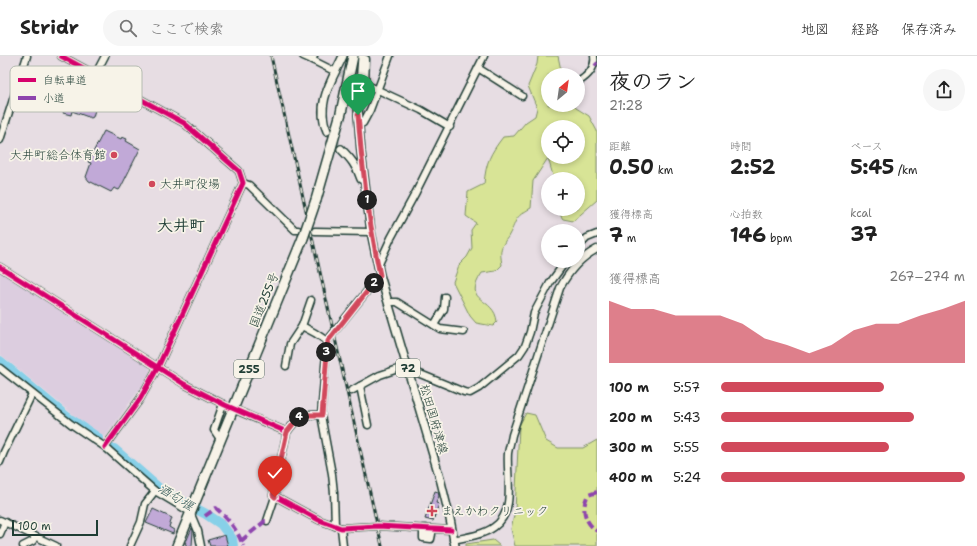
<!DOCTYPE html>
<html lang="ja">
<head>
<meta charset="utf-8">
<style>
	:root { --surface:#fff; --page:#f6f6f6; --text:#222; --muted:#767676; --line:#e0e0e0; --accent:#d1495b }
	body { margin:0; font-family:"Shantell Sans","Klee One",sans-serif; background:var(--page); color:var(--text); height:100vh; display:flex; flex-direction:column; font-size:15px; white-space:nowrap }
	* { box-sizing:border-box; margin:0 }
	p { font-size:13px; color:var(--muted) }
	.icon { flex:none; width:22px; height:22px; fill:none; stroke:currentColor; stroke-width:2; stroke-linecap:round; stroke-linejoin:round }
	.map { position:relative; flex:1; overflow:hidden }
	.sheet { display:flex; flex-direction:column; background:var(--surface); width:380px }
	.sheet>* { flex:none }
	.needle { width:26px; rotate:29deg }
	.controls { position:absolute; left:541px; top:12px; display:grid; gap:8px }
	.controls a { display:grid; place-items:center; width:44px; height:44px; border-radius:50%; background:var(--surface); box-shadow:0 2px 6px #0003; font-size:20px }
	.scale { position:absolute; left:12px; bottom:10px; width:86px; box-sizing:border-box; padding-left:4px; border:2px solid #1f3d34; border-top:0; font-size:11px; line-height:14px; white-space:nowrap; color:#1f3d34; -webkit-text-stroke:3px #f7f3e8; paint-order:stroke }
	.pin { position:absolute; display:grid; place-items:center; width:34px; height:34px; color:#fff; margin:-41px -17px; border-radius:50% 50% 50% 0; rotate:-45deg; box-shadow:0 0 4px #0007 }
	.pin .icon { rotate:45deg }
	.km { position:absolute; width:20px; height:20px; margin:-10px; border-radius:50%; background:#222; color:#fff; font-size:11px; line-height:20px; text-align:center }
	.round { display:grid; place-items:center; flex:none; width:42px; height:42px; border-radius:21px; background:var(--page) }
	.overview { display:flex; align-items:center; justify-content:space-between; height:68px; padding:0 12px }
	h1 { font-size:22px; font-weight:700; line-height:30px }
	.stats { display:grid; grid-template-columns:repeat(3,1fr); gap:6px; height:68px; padding:4px 12px }
	.stats div { display:grid; align-content:center }
	.stats b { font-size:20px; font-weight:700 }
	.stats small { font-size:11px; font-weight:400 }
	.stats p { font-size:11px }
	.chart { height:112px; padding:8px 12px }
	.chart p { display:flex; justify-content:space-between }
	.chart svg { width:100%; height:72px; margin-top:4px; fill:var(--accent); opacity:.7 }
	ul { padding:0 12px; list-style:none; font-size:13px }
	li { display:grid; grid-template-columns:64px 48px 1fr; align-items:center; height:30px }
	li i { height:10px; border-radius:5px; background:var(--accent) }
	header { display:flex; align-items:center; gap:24px; box-sizing:border-box; height:56px; padding:0 20px; background:var(--surface); border-bottom:1px solid var(--line) }
	header strong { font-size:19px }
	nav { display:flex; gap:22px; margin-inline-start:auto; font-size:14px }
	.search { width:280px; height:36px; background:var(--page); display:flex; align-items:center; gap:10px; box-sizing:border-box; padding:0 14px; border-radius:22px; color:var(--muted); font-size:15px }
	main { display:flex; flex:1; min-height:0 }
	.map>svg:first-child { display:block }
	.built { fill:#dccddf }
	.green { fill:#d8e496; stroke:#7c9065; fill-rule:evenodd }
	.lines { fill:none; stroke-linecap:round; stroke-linejoin:round }
	.river { stroke:#87d0e8; stroke-width:10 }
	.building { fill:#c1a9d7; stroke:#1f3d34 }
	.minor-tunnel { stroke:#bfbdc0; stroke-width:6; stroke-dasharray:6 3; stroke-linecap:butt }
	.major-tunnel { stroke:#bfbdc0; stroke-width:7; stroke-dasharray:7 3.5; stroke-linecap:butt }
	.minor-casing { stroke:#1f3d34; stroke-width:9 }
	.major-casing { stroke:#1f3d34; stroke-width:10 }
	.highway-casing { stroke:#1f3d34; stroke-width:12 }
	.minor { stroke:#f7f3e8; stroke-width:6 }
	.major { stroke:#f7f3e8; stroke-width:7 }
	.highway { stroke:#f7f3e8; stroke-width:9 }
	.rail-casing { stroke:#1f3d34; stroke-width:3 }
	.rail { stroke:#f7f3e8; stroke-width:1.5; stroke-dasharray:4.5; stroke-linecap:butt }
	.highway-bridge-casing { stroke:#1f3d34; stroke-width:12; stroke-linecap:butt }
	.highway-bridge { stroke:#f7f3e8; stroke-width:9 }
	.quiet { stroke:#8e44ad; stroke-width:4; stroke-dasharray:8 4; stroke-linecap:butt }
	.cycleway-casing { stroke:#f7f3e8; stroke-width:8 }
	.cycleway { stroke:#d6006c; stroke-width:5 }
	.route-casing { stroke:#fff; stroke-width:8 }
	.route { stroke:#d1495b; stroke-width:5 }
	.poi-dot { fill:#d1495b; stroke:#f7f3e8; stroke-width:1.5 }
	.labels { text-anchor:middle; dominant-baseline:central; stroke-width:3.5; stroke-linejoin:round; paint-order:stroke }
	.shield { fill:#f7f3e8; stroke:#60746a; stroke-width:1 }
	.shield-label { font-size:11px; font-weight:bold; fill:#1f3d34 }
	.poi-label { font-size:12px; fill:#1f3d34; stroke:#f7f3e8; text-anchor:start }
	.street-label { font-size:12px; fill:#1f3d34; stroke:#f7f3e8 }
	.water-label { font-size:13px; font-style:italic; fill:#345a58; stroke:#f7f3e8 }
	.district-label { font-size:16px; font-weight:bold; fill:#1f3d34; stroke:#f7f3e8 }
	.key { fill:#f7f3e8; stroke:#b6bcb2; stroke-width:1 }
	.key-label { font-size:11px; fill:#1f3d34 }
</style>
</head>
<body>
<header>
<strong>Stridr</strong>
<div class="search"><svg class="icon" aria-label="search" viewBox="0 0 24 24"><circle cx="10" cy="10" r="6"/><path d="M15 15l6 6"/></svg>ここで検索</div>
<nav><a>地図</a><a>経路</a><a>保存済み</a></nav>
</header>
<main>
<div class="map">
<svg width="597" height="490" viewBox="0 0 597 490">
	<rect width="100%" height="100%" fill="#e7dde3"/>
	<filter id="ink" filterUnits="userSpaceOnUse"><feTurbulence type="fractalNoise" baseFrequency=".025" numOctaves="2"/><feDisplacementMap in="SourceGraphic" scale="8" xChannelSelector="R" yChannelSelector="G"/><feConvolveMatrix kernelMatrix="1 2 1 2 8 2 1 2 1" color-interpolation-filters="sRGB"/></filter>
	<g filter="url(#ink)">
		<polygon class="built" points="0,213 148,309 150,315 141,331 105,381 75,360 0,298"/>
		<g class="green">
			<path d="M538 0H558L562 19H548V49H574L576 52 589 60 597 75V144L573 165 563 163 556 153H578V123H554L548 102 533 125 531 152C513 162 518 163 509 179 508 182 505 184 504 187 499 194 501 201 502 209L496 215 482 217C461 248 495 240 497 266L493 270 476 267 470 260 453 226 459 209 467 201 472 192 471 174 476 167 466 160 468 136 484 128C486 106 490 98 503 81L514 80 526 66 535 60 537 52 528 30 537 8ZM548 71H578V101H548Z"/>
			<polygon points="526,357 535,359 546,385 558,392 583,392 597,384 597,490 515,490 511,473 515,455 519,370"/>
			<polygon points="493,484 500,490 466,490 466,488"/>
		</g>
		<g class="lines">
			<g class="river">
				<polyline points="0,305 67,361 98,382"/>
				<polyline points="114,393 162,435 206,458 221,468 232,483 233,490"/>
			</g>
		</g>
		<g class="building">
			<polygon points="82,25 89,26 93,28 95,33 100,35 93,61 91,62 72,55 71,59 63,57 72,29 77,30"/>
			<polygon points="104,75 121,83 122,81 127,83 126,85 140,93 121,131 119,134 114,132 111,136 89,125 86,121 91,107 88,106"/>
			<polygon points="435,435 438,436 439,440 436,447 439,448 433,465 425,463"/>
			<polygon points="153,453 172,462 169,471 174,474 173,478 146,467"/>
			<polygon points="192,472 193,474 192,490 189,490 185,488"/>
			<polygon points="225,479 228,490 210,490 208,484"/>
		</g>
		<g class="lines">
			<polyline class="minor-tunnel" points="332,14 363,27"/>
			<polyline class="major-tunnel" points="327,75 341,93"/>
			<g class="minor-casing">
				<g id="minor">
					<polyline points="61,0 184,67 239,115 243,127 158,311 140,343 105,391"/>
					<polyline points="303,0 312,4 314,0"/>
					<polyline points="362,2 366,3 365,28"/>
					<polyline points="312,4 332,14"/>
					<polyline points="478,12 522,40"/>
					<polyline points="95,19 105,0"/>
					<path d="M578 26C588 20 596 12 594 0"/>
					<polyline points="363,27 421,54 450,71"/>
					<polyline points="363,67 370,54 390,0"/>
					<polyline points="0,84 27,0"/>
					<polyline points="243,127 249,129 295,174 298,174"/>
					<polyline points="315,175 371,176"/>
					<polyline points="578,191 587,182 597,178"/>
					<polyline points="378,210 391,182 416,136 484,0"/>
					<polyline points="0,211 184,328 225,349"/>
					<polyline points="388,246 397,246 440,273 464,276"/>
					<polyline points="434,269 444,253 445,241"/>
					<polyline points="302,270 315,277 327,285"/>
					<polyline points="286,310 290,288 302,270 311,244"/>
					<polyline points="0,312 71,368 105,391 155,435 190,456 198,475 201,490"/>
					<polyline points="408,313 464,336 470,337 479,332 519,299 525,290 530,276 534,257 550,227 566,205"/>
					<polyline points="360,330 368,369"/>
					<polyline points="351,335 380,319 407,310"/>
					<polyline points="236,354 287,376 273,439 319,464 341,472 378,470 451,474"/>
					<path d="M287 376C300 359 299 358 321 359"/>
					<polyline points="220,383 214,374 223,348"/>
					<polyline points="0,406 4,396 32,338"/>
					<polyline points="0,464 56,490"/>
					<polyline points="267,465 275,441"/>
					<polyline points="335,470 334,437 332,418 321,359 327,285 380,219"/>
					<polyline points="341,472 343,490"/>
					<polyline points="423,472 423,482 431,483 432,478 425,478 425,472"/>
					<polyline points="0,478 5,466"/>
					<path d="M453 484C467 481 483 479 494 471 517 455 506 420 508 397 509 391 511 385 512 379L560 232C569 215 580 202 597 193"/>
					<polyline points="23,490 33,485 35,481"/>
					<polyline points="130,490 141,466 145,448 155,435"/>
				</g>
			</g>
			<g class="major-casing">
				<g id="major">
					<polyline points="362,0 358,59 361,96 371,176 380,219 441,426 450,463 455,490"/>
					<path d="M327 75C315 48 332 24 343 0"/>
					<path d="M341 93C350 102 357 110 361 123"/>
				</g>
			</g>
			<g class="highway-casing">
				<g id="highway">
					<polyline points="316,144 341,57 353,0"/>
					<polyline points="177,490 303,182"/>
				</g>
			</g>
			<use href="#minor" class="minor"/>
			<use href="#major" class="major"/>
			<use href="#highway" class="highway"/>
			<g class="rail-casing">
				<polyline id="rail" points="271,0 382,490"/>
			</g>
			<use href="#rail" class="rail"/>
			<g class="highway-bridge-casing">
				<polyline id="highway-bridge" points="303,182 316,144"/>
			</g>
			<use href="#highway-bridge" class="highway-bridge"/>
			<g class="quiet">
				<polyline points="595,7 597,9"/>
				<path d="M597 436 588 439C581 452 584 466 597 475"/>
				<path d="M205 460 216 452C228 463 238 474 243 490"/>
				<polyline points="241,485 265,465 267,465"/>
			</g>
			<g class="cycleway-casing">
				<g id="cycleway">
					<polyline points="61,0 184,67 239,115 243,127 158,311 140,343 105,391"/>
					<polyline points="0,211 184,328 225,349 287,376 273,439 319,464 341,472 378,470 451,474"/>
				</g>
			</g>
			<use href="#cycleway" class="cycleway"/>
		</g>
	</g>
	<g class="lines" filter="url(#ink)">
		<g class="route-casing">
			<path id="route" d="M275 441 273 439 287 376 298 362 302 359H322L328 285 380 219C369 166 362 113 358 59"/>
		</g>
		<use href="#route" class="route"/>
	</g>
	<g class="poi-dot">
		<circle cx="114" cy="99" r="4"/>
		<circle cx="152" cy="128" r="4"/>
		<path d="M430 449h4v4h4v4h-4v4h-4v-4h-4v-4h4z"/>
	</g>
	<g class="labels">
		<g class="shield">
			<rect x="396" y="303" width="24" height="18" rx="3"/>
			<rect x="234" y="304" width="30" height="18" rx="3"/>
		</g>
		<g class="shield-label">
			<text x="408" y="312">72</text>
			<text x="249" y="313">255</text>
		</g>
		<g class="poi-label">
			<text x="106" y="99" text-anchor="end">大井町総合体育館</text>
			<text x="160" y="128">大井町役場</text>
			<text x="441" y="455">まえかわクリニック</text>
		</g>
		<g class="street-label">
			<text transform="translate(264 244) rotate(-68)">国道255号</text>
			<text transform="translate(434 363) rotate(74)">松田国府津線</text>
		</g>
		<g class="water-label">
			<text transform="translate(176 441) rotate(32)">酒匂堰</text>
		</g>
		<g class="district-label">
			<text x="181" y="169">大井町</text>
		</g>
	</g>
	<rect x="10" y="10" width="132" height="46" rx="6" class="key"/>
	<rect x="18" y="22" width="18" height="4" fill="#d6006c"/>
	<rect x="18" y="40" width="18" height="4" fill="#8e44ad"/>
	<g class="key-label">
		<text x="43" y="28">自転車道</text>
		<text x="43" y="46">小道</text>
	</g>
</svg>
<div class="controls">
<a><svg class="needle" viewBox="-14 -14 28 28"><path d="M0-13l5 13h-10z" fill="#e53935"/><path d="M0 13l5-13h-10z" fill="#767676"/></svg></a>
<a><svg class="icon" aria-label="locate" viewBox="0 0 24 24"><circle cx="12" cy="12" r="6"/><path d="M12 2v4M12 18v4M2 12h4M18 12h4"/></svg></a>
<a>+</a>
<a>−</a>
</div>
<div class="scale">100 m</div>
<div class="pin" style="left:358px;top:59px;background:#1e9e55"><svg class="icon" aria-label="arrive" viewBox="0 0 24 24"><path d="M6 21V4h12l-3 4 3 4H6"/></svg></div>
<div class="pin" style="left:275px;top:441px;background:#d93025"><svg class="icon" aria-label="check" viewBox="0 0 24 24"><path d="M5 12l5 5 9-10"/></svg></div>
<b class="km" style="left:367px;top:144px">1</b>
<b class="km" style="left:374px;top:227px">2</b>
<b class="km" style="left:326px;top:296px">3</b>
<b class="km" style="left:299px;top:361px">4</b>
</div>
<section class="sheet">
<div class="overview"><div><h1>夜のラン</h1><p>21:28</p></div><a class="round"><svg class="icon" aria-label="share" viewBox="0 0 24 24"><path d="M12 15V3M7 8l5-5 5 5M5 13v7h14v-7"/></svg></a></div>
<div class="stats">
<div><p>距離</p><b>0.50<small> km</small></b></div>
<div><p>時間</p><b>2:52</b></div>
<div><p>ペース</p><b>5:45<small> /km</small></b></div>
</div>
<div class="stats">
<div><p>獲得標高</p><b>7<small> m</small></b></div>
<div><p>心拍数</p><b>146<small> bpm</small></b></div>
<div><p>kcal</p><b>37</b></div>
</div>
<div class="chart"><p><span>獲得標高</span>267–274 m</p>
<svg viewBox="0 0 160 44" preserveAspectRatio="none"><path d="M0 44V6L10 11L20 11L30 15L40 15L50 15L60 20L70 29L80 33L90 38L100 33L110 24L120 20L130 20L140 15L150 11L160 6V44z"/></svg>
</div>
<ul>
<li><b>100 m</b>5:57<i style="width:67%"></i></li>
<li><b>200 m</b>5:43<i style="width:79%"></i></li>
<li><b>300 m</b>5:55<i style="width:69%"></i></li>
<li><b>400 m</b>5:24<i style="width:100%"></i></li>
</ul>
</section>
</main>
</body>
</html>
